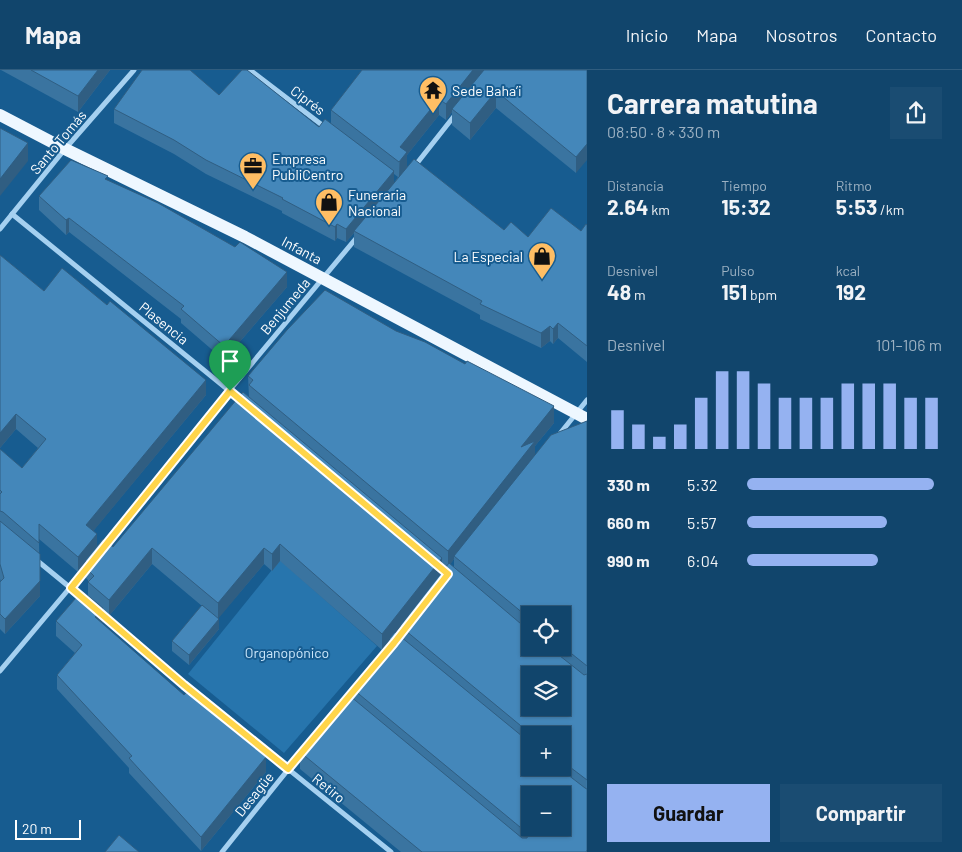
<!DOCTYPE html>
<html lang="es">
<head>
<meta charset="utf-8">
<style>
	:root { --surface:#11456c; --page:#1a4c72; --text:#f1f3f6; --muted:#9cb1c2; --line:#305d7f; --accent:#95b2f1 }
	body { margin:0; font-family:Barlow,sans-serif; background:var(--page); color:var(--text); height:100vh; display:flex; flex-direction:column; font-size:19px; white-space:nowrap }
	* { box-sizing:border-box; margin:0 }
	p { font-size:16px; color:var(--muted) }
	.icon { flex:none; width:28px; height:28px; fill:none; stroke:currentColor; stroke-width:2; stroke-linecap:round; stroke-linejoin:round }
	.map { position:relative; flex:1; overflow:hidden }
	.details { display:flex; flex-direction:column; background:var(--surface); width:375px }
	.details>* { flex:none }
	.fabs { position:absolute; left:521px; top:536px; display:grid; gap:10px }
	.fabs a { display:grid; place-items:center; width:50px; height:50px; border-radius:0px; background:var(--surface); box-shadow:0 1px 4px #0004,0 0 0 1px var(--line); font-size:25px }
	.scale { position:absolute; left:15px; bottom:12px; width:66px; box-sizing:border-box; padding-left:5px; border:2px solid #fff; border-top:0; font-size:14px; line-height:18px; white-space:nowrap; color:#fff; -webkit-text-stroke:4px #175c90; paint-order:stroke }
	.pin { position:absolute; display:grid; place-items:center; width:42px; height:42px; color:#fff; margin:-51px -21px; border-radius:50% 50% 50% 0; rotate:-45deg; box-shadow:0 0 5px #0007 }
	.pin .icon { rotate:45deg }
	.round { display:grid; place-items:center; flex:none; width:52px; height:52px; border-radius:0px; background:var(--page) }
	.headline { display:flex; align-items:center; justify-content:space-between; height:85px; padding:0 20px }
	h1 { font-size:28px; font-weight:700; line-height:38px }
	.metrics { display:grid; grid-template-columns:repeat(3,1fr); gap:8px; height:85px; padding:5px 20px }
	.metrics div { display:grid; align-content:center }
	.metrics b { font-size:21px; font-weight:700 }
	.metrics small { font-size:14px; font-weight:400 }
	.metrics p { font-size:14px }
	.chart { height:140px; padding:10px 20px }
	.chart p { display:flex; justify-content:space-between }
	.chart svg { width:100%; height:90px; margin-top:5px; stroke:var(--accent); stroke-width:6 }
	.cta { display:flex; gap:10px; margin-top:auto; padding:10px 20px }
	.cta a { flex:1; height:58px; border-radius:0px; background:var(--accent); color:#111; font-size:20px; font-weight:700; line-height:58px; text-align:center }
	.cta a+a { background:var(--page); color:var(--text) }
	ul { padding:0 20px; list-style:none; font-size:16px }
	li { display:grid; grid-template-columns:80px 60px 1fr; align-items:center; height:38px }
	li i { height:12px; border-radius:6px; background:var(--accent) }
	header { display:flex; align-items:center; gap:30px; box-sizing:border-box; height:70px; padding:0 25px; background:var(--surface); border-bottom:1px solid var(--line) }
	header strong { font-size:24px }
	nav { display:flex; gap:28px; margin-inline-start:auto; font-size:18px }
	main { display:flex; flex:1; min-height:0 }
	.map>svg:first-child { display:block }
	.green { fill:#2775ad }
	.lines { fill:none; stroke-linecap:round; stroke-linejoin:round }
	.street { stroke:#a5d0f0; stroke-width:5 }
	.primary { stroke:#eef7ff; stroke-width:12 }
	.wall { fill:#3a74a0; fill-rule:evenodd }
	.shaded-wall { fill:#305e82 }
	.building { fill:#4487ba; stroke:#305e82; fill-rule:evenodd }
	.route-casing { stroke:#fff; stroke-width:10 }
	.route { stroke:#ffd54a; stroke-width:6 }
	.labels { text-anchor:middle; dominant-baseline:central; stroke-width:4; stroke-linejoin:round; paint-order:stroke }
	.poi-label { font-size:14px; fill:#fff; stroke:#175c90; text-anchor:start }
	.street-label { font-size:14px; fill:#fff; stroke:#175c90 }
	.park-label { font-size:14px; fill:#cce7fb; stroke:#175c90 }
</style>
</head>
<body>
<header>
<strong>Mapa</strong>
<nav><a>Inicio</a><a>Mapa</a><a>Nosotros</a><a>Contacto</a></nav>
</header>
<main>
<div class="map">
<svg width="587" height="782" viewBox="0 0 587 782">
	<rect width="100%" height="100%" fill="#175c90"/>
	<polygon class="green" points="280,490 377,576 284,683 188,604"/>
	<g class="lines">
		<g class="street">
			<polyline points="250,0 326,58"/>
			<polyline points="414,97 455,45"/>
			<polyline points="12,144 243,332"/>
			<polyline points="0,159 65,79 134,0"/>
			<polyline points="558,366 587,330"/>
			<polyline points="104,477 229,321 358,166"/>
			<polyline points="34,488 84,529"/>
			<polyline points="98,541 184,615 391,782"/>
			<polyline points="0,601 89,495"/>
			<polyline points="337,640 367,605"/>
			<polyline points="222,782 303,681"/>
		</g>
		<polyline class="primary" points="0,45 65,79 245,167 587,349"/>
	</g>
	<g class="wall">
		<polygon points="1,0 110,0 78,42"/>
		<path d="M587 0 576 103 496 38 470 70 452 55V42L446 50 439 45 407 85V97L504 160 528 167 581 161 587 155V292L558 268 553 274 550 271 541 278 480 249V245L354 177V163L346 172 337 168 335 171 282 143V141L206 104 174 84 114 53V39L219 25 319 57 331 53V40ZM394 104 398 107 394 113Z"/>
		<polygon points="108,110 287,217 224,290 181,253 181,249 69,162 66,165 39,140 39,126"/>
		<path d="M0 185 44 221 206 325 93 461 97 477H113L249 327 248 306 554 353 535 376V385L587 351V782H401L300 699V682L341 636 354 630V620L389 578V572L382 580 280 491 272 501 264 494 218 548 219 559 189 595 172 581V571L202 536 152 494 109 546 103 541V552L102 553 266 702 201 781 129 703V698L57 619V605L75 583 56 566V551L88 525V510L85 507V493L78 502 39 469 40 526 5 564 0 559V512H1L0 509V379L22 398 38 378 16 359 0 378ZM454 489V498L450 494ZM442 493 446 496 442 502ZM530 545H562V578H530ZM400 558V566L396 563ZM530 665H562V698H530Z"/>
	</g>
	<g class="shaded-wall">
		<polygon points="98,0 110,0 78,42 78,26"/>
		<polygon points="473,0 486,0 452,39 452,42 446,50 446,34"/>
		<polygon points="496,21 496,38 470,70 470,53"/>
		<polygon points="439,29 439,45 407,85 407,99 399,108 400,77"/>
		<polygon points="28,73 28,91 0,126 0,109"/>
		<polygon points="587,74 587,90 576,103 576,87"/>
		<polygon points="394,101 394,115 354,161 354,163 346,172 346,159"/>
		<polygon points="69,148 69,162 66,165 66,150"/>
		<polygon points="337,154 337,168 335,171 335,157"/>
		<polygon points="287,202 287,217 224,290 224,276"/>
		<polygon points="558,253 558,268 553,274 553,259"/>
		<polygon points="550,256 550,271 541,278 541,263"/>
		<polygon points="206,310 206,325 86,470 86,455"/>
		<polygon points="554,336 554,353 535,376 535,388 454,486 454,489 448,498 448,481 521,377"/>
		<polygon points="16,344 16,359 0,378 0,363"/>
		<polygon points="97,464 97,479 85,491 85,493 78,502 78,487"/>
		<polygon points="280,474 280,491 272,501 272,484"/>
		<polygon points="152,478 152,494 109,546 109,530"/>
		<polygon points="264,478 264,494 218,549 218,533"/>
		<polygon points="442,488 442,504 400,556 400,558 390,570 389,569 389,572 382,580 382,564"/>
		<polygon points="40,511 40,526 5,564 5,549"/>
		<polygon points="103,538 103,552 95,562 95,547"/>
		<polygon points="219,549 219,559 189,595 189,585"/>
		<polygon points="266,687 266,702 201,781 201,767"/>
	</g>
	<g class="building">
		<polygon points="31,0 98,0 78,26"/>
		<polygon points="142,0 190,0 219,25 242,0 247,0 319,57 325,49 394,101 346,159 337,154 335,157 282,129 283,128 206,90 174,70 114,39"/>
		<polygon points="362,0 473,0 446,34 439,29 400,77 407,82 399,92 331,40"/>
		<polygon points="484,0 587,0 587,74 576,87 496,21 470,53 452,39"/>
		<polygon points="0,58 28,73 0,109"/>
		<polygon points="414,89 504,160 511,152 528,167 551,138 581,161 586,154 587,155 587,276 558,253 553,259 550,256 541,263 480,234 482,231 354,161"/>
		<polygon points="71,90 108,106 105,109 158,133 235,177 240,172 287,202 224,276 181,239 184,236 69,148 66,150 39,126"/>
		<polygon points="0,185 44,221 62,198 107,235 110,231 206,310 86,455 97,464 78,487 39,454 39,473 3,442 0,441 0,424 2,422 0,420 0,379 22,398 46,369 16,344 0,363"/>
		<polygon points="325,220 396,261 425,272 465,294 467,291 554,336 521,377 535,371 448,481 249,315 253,310 248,306 287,260"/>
		<polygon points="243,322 442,488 382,564 280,474 272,484 264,478 218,533 152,478 109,530 88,512 94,506 88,500 91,496 85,491 103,469 113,477"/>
		<polygon points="587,351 587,596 562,576 562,545 530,545 530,549 454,486 551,365"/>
		<polygon points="0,451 40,484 40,511 5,549 0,544 0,512 4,508 0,494"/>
		<path d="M449 493 527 559 530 558V578H550L584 605 587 604V710L562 691V665H532L400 556ZM530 605H562V638H530Z"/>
		<polygon points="82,521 103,538 95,547 184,625 187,622 266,687 201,767 129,688 132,686 57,605 82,575 56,551"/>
		<polygon points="202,535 219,549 189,585 172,571"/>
		<path d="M395 562 528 671H530V698H559L585 718 587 719V780L586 782H422L300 682 339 634 341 636 350 626 522 768H527L528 765 526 762 354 620 393 573 389 569ZM530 725H562V758H530Z"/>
		<polygon points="119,765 139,782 105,782"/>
	</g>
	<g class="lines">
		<g class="route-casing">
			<polygon id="route" points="230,321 448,504 394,573 288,699 184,615 71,518"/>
		</g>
		<use href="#route" class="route"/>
	</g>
	<defs>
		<g id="temple-pin" transform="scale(1.4375)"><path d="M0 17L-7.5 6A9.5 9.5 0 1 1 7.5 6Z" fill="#ffbe64" stroke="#175c90"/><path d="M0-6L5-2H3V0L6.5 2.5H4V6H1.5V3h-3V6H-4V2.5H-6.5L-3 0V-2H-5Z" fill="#111"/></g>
		<g id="office-pin" transform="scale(1.4375)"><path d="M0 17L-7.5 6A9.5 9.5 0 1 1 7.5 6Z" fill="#ffbe64" stroke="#175c90"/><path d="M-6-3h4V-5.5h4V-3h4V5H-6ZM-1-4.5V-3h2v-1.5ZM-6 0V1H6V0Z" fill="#111"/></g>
		<g id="shop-pin" transform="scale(1.4375)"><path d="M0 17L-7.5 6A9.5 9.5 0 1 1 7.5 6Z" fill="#ffbe64" stroke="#175c90"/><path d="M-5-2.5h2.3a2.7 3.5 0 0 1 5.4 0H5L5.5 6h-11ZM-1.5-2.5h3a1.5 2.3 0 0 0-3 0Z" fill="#111"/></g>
	</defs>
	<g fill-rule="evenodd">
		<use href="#temple-pin" x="433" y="20"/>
		<use href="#office-pin" x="253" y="96"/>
		<use href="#shop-pin" x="329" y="132"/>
		<use href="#shop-pin" x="542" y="186"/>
	</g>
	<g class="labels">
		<g class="poi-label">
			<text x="452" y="20">Sede Baha’i</text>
			<text x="272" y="88">Empresa<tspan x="272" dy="16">PubliCentro</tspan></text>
			<text x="348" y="124">Funeraria<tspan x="348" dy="16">Nacional</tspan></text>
			<text x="523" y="186" text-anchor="end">La Especial</text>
		</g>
		<g class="street-label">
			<text transform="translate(308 30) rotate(37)">Ciprés</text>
			<text transform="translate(58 72) rotate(-50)">Santo Tomás</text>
			<text transform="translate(302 180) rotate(28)">Infanta</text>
			<text transform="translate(285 236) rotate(-50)">Benjumeda</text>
			<text transform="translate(164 253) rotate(39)">Plasencia</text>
			<text transform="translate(329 718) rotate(39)">Retiro</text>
			<text transform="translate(254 724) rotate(-51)">Desagüe</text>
		</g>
		<g class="park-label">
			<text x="287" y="582">Organopónico</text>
		</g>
	</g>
</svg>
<div class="fabs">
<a><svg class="icon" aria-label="locate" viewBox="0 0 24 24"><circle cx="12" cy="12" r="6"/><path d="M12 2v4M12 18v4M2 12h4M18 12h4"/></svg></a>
<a><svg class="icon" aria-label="layers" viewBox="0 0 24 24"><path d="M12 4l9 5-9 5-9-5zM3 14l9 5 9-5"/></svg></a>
<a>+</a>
<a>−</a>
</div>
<div class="scale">20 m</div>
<div class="pin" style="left:230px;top:321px;background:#1e9e55"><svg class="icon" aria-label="arrive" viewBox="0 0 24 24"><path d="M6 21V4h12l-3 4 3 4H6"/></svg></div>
</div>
<section class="details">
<div class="headline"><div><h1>Carrera matutina</h1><p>08:50 · 8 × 330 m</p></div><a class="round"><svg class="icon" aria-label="share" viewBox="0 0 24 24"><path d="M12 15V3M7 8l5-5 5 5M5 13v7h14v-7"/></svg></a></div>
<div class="metrics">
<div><p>Distancia</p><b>2.64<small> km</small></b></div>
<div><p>Tiempo</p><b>15:32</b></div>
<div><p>Ritmo</p><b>5:53<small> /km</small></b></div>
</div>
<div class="metrics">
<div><p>Desnivel</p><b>48<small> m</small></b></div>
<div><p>Pulso</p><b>151<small> bpm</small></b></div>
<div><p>kcal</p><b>192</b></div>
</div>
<div class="chart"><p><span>Desnivel</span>101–106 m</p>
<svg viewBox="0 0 160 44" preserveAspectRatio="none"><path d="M5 44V25M15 44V32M25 44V38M35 44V32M45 44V19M55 44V6M65 44V6M75 44V12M85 44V19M95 44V19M105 44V19M115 44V12M125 44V12M135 44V12M145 44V19M155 44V19"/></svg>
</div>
<ul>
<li><b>330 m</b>5:32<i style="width:96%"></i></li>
<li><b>660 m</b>5:57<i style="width:72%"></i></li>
<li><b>990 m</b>6:04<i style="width:67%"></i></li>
</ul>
<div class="cta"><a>Guardar</a><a>Compartir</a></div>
</section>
</main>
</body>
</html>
